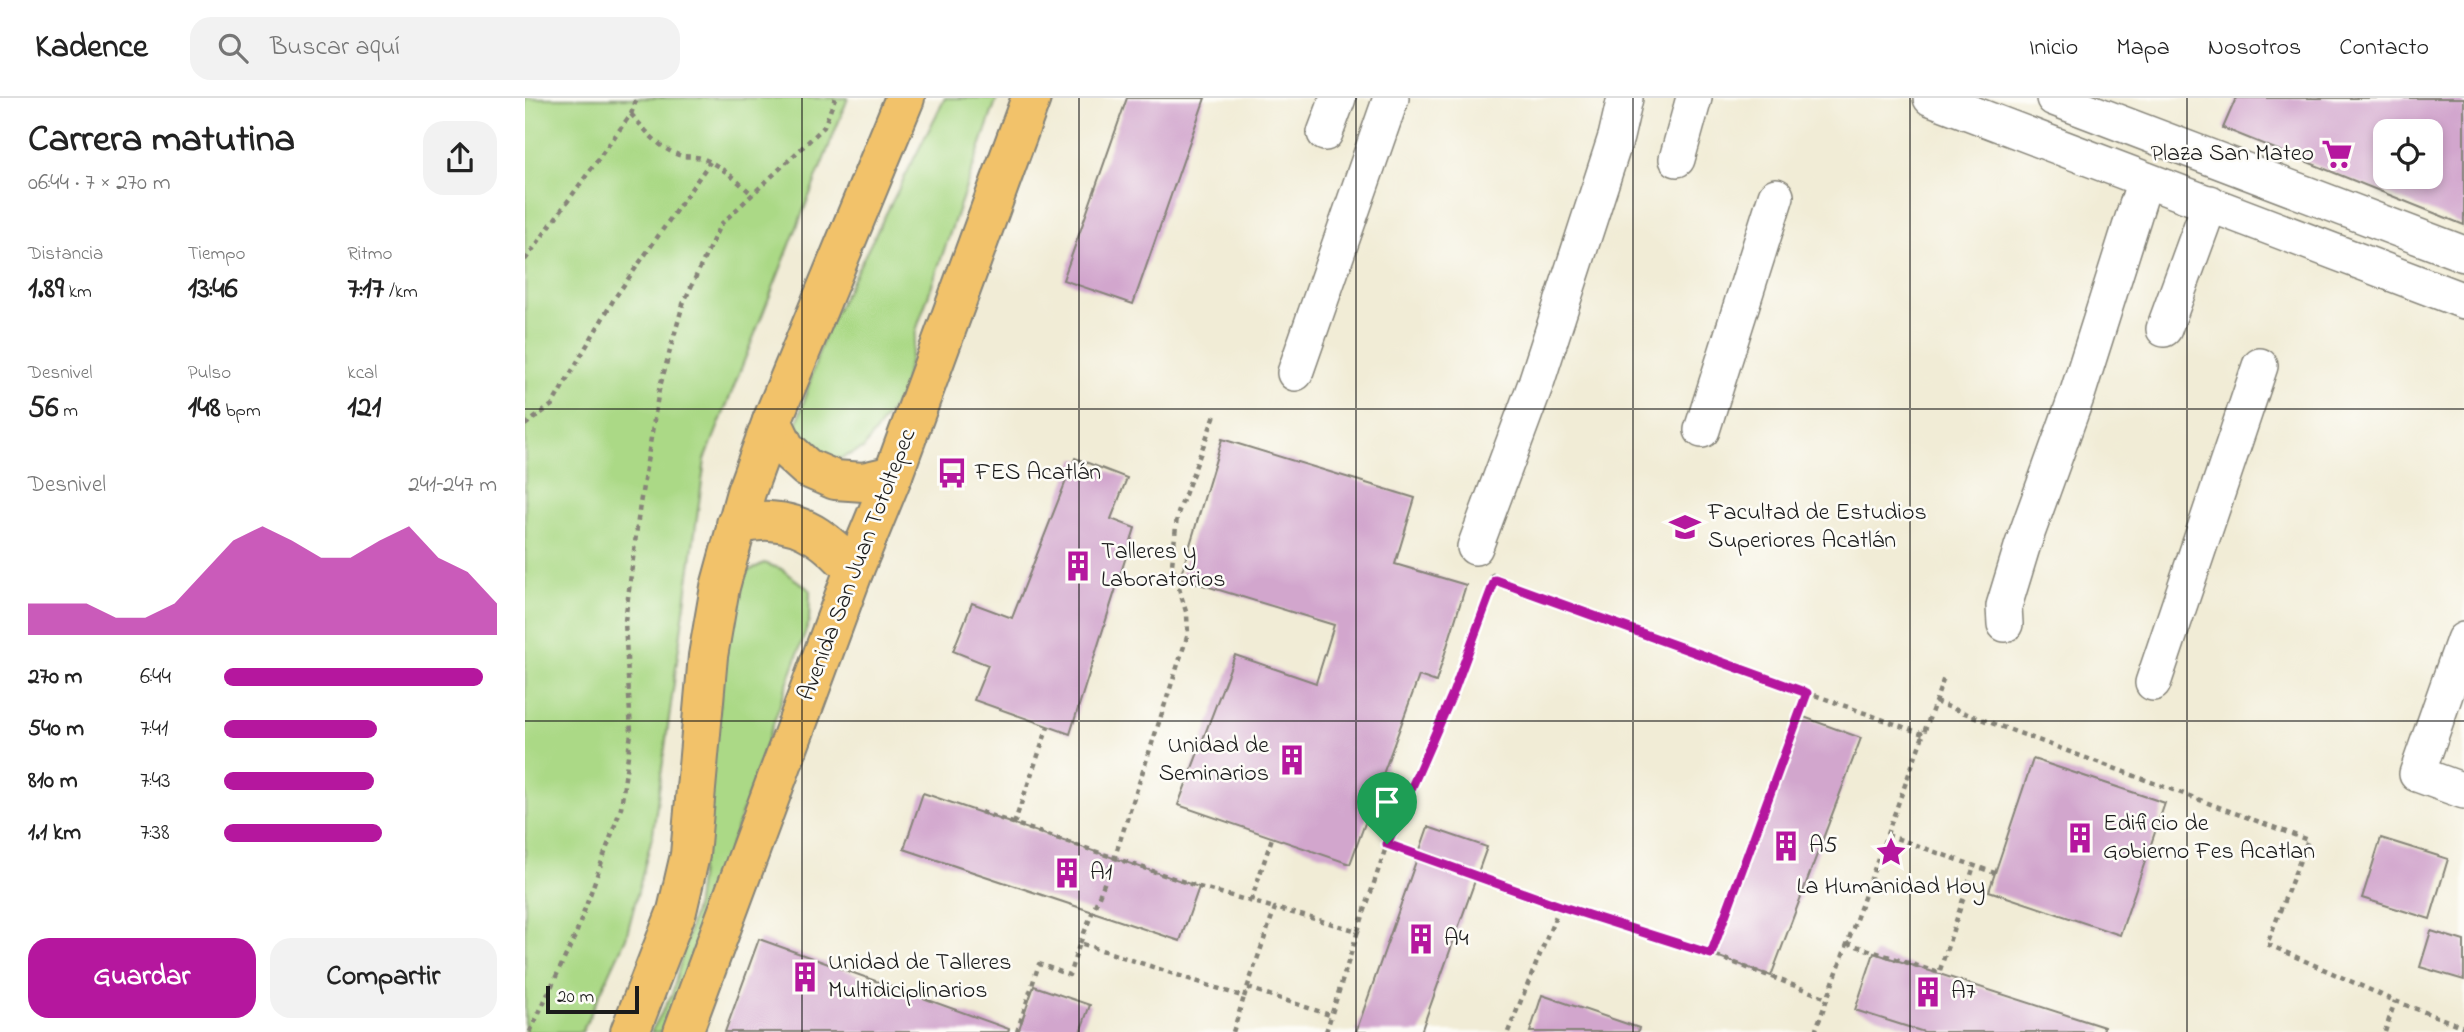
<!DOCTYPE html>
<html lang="es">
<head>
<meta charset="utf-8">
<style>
	:root { --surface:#fff; --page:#f2f2f2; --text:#222; --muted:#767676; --line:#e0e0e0; --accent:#b5179e }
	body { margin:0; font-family:"Indie Flower",sans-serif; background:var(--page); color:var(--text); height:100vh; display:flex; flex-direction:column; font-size:26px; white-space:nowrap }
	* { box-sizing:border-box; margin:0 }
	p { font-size:23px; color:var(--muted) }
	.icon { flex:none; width:38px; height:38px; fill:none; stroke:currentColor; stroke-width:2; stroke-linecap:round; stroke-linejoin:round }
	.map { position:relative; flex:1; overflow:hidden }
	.sheet { display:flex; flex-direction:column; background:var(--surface); width:525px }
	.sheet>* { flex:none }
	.fabs { position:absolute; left:1848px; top:21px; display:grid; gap:14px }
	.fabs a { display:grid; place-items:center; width:70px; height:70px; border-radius:14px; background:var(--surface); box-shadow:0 4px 10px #0003; font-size:35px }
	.scale { position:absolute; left:21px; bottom:18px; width:93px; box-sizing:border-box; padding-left:7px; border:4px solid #1c1c1c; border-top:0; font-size:19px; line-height:24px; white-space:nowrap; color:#1c1c1c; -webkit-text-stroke:5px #fdfcf7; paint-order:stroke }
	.pin { position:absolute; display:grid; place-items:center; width:60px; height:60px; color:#fff; margin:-72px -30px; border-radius:50% 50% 50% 0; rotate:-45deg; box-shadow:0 0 7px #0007 }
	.pin .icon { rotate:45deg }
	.round { display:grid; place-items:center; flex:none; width:74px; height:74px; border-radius:21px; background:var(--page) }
	.headline { display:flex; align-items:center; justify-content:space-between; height:119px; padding:0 28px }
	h1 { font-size:38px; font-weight:800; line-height:52px }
	.figures { display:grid; grid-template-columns:repeat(3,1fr); gap:10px; height:119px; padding:7px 28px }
	.figures div { display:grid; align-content:center }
	.figures b { font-size:30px; font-weight:800 }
	.figures small { font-size:19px; font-weight:400 }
	.figures p { font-size:19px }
	.chart { height:196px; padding:14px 28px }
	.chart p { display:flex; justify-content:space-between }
	.chart svg { width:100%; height:126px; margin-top:7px; fill:var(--accent); opacity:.7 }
	.action { display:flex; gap:14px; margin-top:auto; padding:14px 28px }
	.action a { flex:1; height:80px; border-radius:21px; background:var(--accent); color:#fff; font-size:28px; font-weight:800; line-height:80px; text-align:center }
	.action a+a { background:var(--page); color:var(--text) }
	ul { padding:0 28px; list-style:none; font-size:23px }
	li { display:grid; grid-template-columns:112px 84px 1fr; align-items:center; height:52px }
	li i { height:18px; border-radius:9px; background:var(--accent) }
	header { display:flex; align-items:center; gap:42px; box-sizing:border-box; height:98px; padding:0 35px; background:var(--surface); border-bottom:2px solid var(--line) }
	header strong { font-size:33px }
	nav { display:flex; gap:38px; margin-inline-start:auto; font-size:24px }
	.search { width:490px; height:63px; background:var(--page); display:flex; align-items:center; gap:18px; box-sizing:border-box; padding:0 24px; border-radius:21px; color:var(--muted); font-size:26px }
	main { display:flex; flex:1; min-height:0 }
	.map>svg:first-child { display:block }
	.green { fill:#abd986; stroke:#647a51; stroke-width:2 }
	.building { fill:#d2a6cd; fill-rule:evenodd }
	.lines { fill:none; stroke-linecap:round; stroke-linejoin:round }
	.minor-casing { stroke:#868479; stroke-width:38 }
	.major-casing { stroke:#868479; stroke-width:42 }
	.path { stroke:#868479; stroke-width:4.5; stroke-dasharray:5 5; stroke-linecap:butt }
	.minor { stroke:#fff; stroke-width:35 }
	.major { stroke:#f2c26a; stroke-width:38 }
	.route-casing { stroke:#fff; stroke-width:14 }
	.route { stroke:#b5179e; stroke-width:9 }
	.grid { fill:none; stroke:#1c1c1c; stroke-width:2; stroke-opacity:0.55 }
	.labels { text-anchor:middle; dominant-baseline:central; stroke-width:5; stroke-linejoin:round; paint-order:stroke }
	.poi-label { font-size:24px; fill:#1c1c1c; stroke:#fdfcf7; text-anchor:start }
	.street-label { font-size:24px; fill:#1c1c1c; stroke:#fdfcf7 }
</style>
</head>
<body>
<header>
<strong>Kadence</strong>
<div class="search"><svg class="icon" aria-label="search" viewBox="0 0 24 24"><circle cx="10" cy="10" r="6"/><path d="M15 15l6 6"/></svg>Buscar aquí</div>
<nav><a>Inicio</a><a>Mapa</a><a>Nosotros</a><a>Contacto</a></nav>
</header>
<main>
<section class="sheet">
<div class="headline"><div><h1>Carrera matutina</h1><p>06:44 · 7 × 270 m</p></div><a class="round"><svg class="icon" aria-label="share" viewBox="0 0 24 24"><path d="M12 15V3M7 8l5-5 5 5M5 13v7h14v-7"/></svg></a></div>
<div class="figures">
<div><p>Distancia</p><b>1.89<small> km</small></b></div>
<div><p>Tiempo</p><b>13:46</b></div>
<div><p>Ritmo</p><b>7:17<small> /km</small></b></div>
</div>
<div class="figures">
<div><p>Desnivel</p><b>56<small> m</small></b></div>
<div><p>Pulso</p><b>148<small> bpm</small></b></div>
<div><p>kcal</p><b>121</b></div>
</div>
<div class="chart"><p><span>Desnivel</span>241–247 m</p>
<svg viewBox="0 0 160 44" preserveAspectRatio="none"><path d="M0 44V33L10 33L20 33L30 38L40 38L50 33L60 22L70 11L80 6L90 11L100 17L110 17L120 11L130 6L140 17L150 22L160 33V44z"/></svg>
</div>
<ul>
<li><b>270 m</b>6:44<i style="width:95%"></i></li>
<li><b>540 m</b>7:41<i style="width:56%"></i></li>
<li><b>810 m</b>7:43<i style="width:55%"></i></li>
<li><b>1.1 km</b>7:38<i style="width:58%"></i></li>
</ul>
<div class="action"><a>Guardar</a><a>Compartir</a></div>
</section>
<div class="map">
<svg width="1939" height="934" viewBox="0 0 1939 934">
	<rect width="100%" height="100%" fill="#fdfcf7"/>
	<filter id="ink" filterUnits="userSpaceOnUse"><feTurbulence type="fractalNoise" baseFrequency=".0143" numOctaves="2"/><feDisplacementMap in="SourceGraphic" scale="14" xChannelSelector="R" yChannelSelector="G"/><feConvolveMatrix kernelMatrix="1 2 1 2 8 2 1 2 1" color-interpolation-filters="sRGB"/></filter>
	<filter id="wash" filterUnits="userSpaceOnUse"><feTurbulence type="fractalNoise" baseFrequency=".00686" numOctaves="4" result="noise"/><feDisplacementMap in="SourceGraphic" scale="28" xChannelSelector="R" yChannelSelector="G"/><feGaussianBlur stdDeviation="1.57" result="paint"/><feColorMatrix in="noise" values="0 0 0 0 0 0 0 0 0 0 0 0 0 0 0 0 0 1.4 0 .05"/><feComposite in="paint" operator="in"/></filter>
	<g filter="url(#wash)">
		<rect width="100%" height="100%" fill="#f1ecd6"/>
		<g class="green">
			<polygon points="0,0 323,0 180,362 128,735 101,840 57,934 0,934"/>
			<polygon points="420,0 472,0 392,230 377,296 338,351 314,361 289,357 272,326 299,237"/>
			<polygon points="239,465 256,471 285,492 284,524 140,934 126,934 147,896 171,806 209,480"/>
		</g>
		<g id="blocks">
			<g class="building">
				<polygon points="602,0 680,0 608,206 538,182"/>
				<path d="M1711 0H1939V127L1698 30ZM1860 33H1906V79H1860Z"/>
				<polygon points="697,341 890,400 870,466 941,487 911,584 894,578 825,766 653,707 710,557 791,585 809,527 655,480"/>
				<polygon points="550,360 602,380 586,421 610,430 545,636 449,602 463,567 428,553 447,505 487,520"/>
				<polygon points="1276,618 1336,640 1246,878 1186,856"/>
				<polygon points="1508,661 1640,705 1595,837 1464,793"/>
				<polygon points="398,695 674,789 655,843 379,751"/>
				<polygon points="903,729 962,749 896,934 831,934"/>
				<polygon points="1856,740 1923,761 1905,821 1837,800"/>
				<polygon points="1906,833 1939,843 1939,882 1895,869"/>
				<polygon points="234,841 484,931 483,934 200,934"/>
				<polygon points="1349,855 1579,929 1578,934 1399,934 1330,912"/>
				<polygon points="509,888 565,907 555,934 493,934"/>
				<polygon points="1017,897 1114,930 1113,934 1005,934"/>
			</g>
		</g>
	</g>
	<g filter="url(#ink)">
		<use href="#blocks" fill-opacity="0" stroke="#868479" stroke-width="2"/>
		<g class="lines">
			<g class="minor-casing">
				<g id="minor">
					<polyline points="1406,0 1939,203"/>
					<polyline points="1529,0 1939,156"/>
					<polyline points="800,35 813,0"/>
					<polyline points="1152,61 1169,0"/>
					<polyline points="1639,231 1685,105"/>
					<polyline points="770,275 866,0"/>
					<polyline points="1177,332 1251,98"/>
					<polyline points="950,449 1011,285 1091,39 1100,0"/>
					<polyline points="1480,526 1479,508 1497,449 1553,294 1620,82"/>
					<polyline points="1939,542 1892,676 1939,693"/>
					<polyline points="1628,585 1735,268"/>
				</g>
			</g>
			<g class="major-casing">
				<g id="major">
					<polyline points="247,323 260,350 282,370 310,382 339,384 368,377"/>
					<path d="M211 426C222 425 234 422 245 423 282 425 306 446 329 472"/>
					<polyline points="105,934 152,813 165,757 183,558 195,489 221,394 247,323 380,0"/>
					<polyline points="158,934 329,472 368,377 506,0"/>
				</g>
			</g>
			<g class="path">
				<path d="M106 16C121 33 135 52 157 58 164 59 172 58 179 61 198 69 213 84 228 97"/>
				<polyline points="0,162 106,16 112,0"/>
				<polyline points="0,327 27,307 89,201 185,64"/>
				<polyline points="970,482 1398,636"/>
				<polyline points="1410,604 1783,742 1742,846 1870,903 1939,929"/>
				<polyline points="456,714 674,789 750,810"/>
				<polyline points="489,726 523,629"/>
				<polyline points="1362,737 1470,775"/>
				<polyline points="862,746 1035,808"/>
				<polyline points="726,803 747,740"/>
				<polyline points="555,845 589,761 663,536 662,517 647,467 652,418 691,314"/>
				<polyline points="1322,845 1414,875 1449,768"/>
				<polyline points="1186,856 1282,595"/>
				<polyline points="723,890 805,917"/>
				<polyline points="5,934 51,836 96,710 106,635 100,523 115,406 134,292 158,206 195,127 299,29 310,0"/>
				<polyline points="492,934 514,866 544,877 555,845 719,899 750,810 833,833 862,746 928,595 970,482 966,475"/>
				<polyline points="708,934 719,899"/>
				<polyline points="801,934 833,833"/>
				<polyline points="983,934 1035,808 1186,856 1302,900"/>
				<polyline points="1290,934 1420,577"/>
				<polyline points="1860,934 1870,903"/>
			</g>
			<use href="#minor" class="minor"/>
			<use href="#major" class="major"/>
		</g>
	</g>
	<g class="lines" filter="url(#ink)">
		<g class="route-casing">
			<polygon id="route" points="970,482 1282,595 1186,856 1035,808 862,746 928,595"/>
		</g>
		<use href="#route" class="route"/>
	</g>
	<path class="grid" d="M277 0V934M554 0V934M831 0V934M1108 0V934M1385 0V934M1662 0V934M0 311H1939M0 623H1939"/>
	<defs>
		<g id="supermarket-bare" transform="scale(2.415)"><path d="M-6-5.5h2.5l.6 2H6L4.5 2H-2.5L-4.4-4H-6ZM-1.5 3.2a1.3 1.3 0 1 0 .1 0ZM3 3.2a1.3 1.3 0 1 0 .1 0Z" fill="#b5179e" stroke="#fdfcf7" stroke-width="2.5" paint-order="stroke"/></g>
		<g id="bus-bare" transform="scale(2.415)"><path d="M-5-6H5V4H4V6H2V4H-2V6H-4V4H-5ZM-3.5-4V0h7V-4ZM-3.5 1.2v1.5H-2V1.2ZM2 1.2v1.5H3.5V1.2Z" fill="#b5179e" stroke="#fdfcf7" stroke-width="2.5" paint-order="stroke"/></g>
		<g id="university-bare" transform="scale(2.415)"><path d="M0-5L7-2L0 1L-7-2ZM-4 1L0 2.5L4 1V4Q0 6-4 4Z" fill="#b5179e" stroke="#fdfcf7" stroke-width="2.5" paint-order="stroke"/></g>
		<g id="building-bare" transform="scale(2.415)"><path d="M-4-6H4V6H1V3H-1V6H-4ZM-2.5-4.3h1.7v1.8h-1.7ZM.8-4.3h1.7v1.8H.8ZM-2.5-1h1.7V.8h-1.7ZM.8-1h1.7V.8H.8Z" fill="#b5179e" stroke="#fdfcf7" stroke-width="2.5" paint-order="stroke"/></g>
		<g id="sight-bare" transform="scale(2.415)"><path d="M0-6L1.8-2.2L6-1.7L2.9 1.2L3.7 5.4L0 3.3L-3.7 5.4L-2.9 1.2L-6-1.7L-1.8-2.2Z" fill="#b5179e" stroke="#fdfcf7" stroke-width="2.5" paint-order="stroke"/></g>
	</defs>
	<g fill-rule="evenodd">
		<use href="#supermarket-bare" x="1812" y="56"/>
		<use href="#bus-bare" x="427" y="375"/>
		<use href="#university-bare" x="1160" y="429"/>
		<use href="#building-bare" x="553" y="468"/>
		<use href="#building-bare" x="767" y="662"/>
		<use href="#building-bare" x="1555" y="740"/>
		<use href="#building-bare" x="1261" y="748"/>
		<use href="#sight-bare" x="1366" y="754"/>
		<use href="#building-bare" x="542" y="775"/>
		<use href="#building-bare" x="896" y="841"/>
		<use href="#building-bare" x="280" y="879"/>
		<use href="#building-bare" x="1403" y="894"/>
	</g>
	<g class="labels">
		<g class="poi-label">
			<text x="1789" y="56" text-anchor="end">Plaza San Mateo</text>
			<text x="450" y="375">FES Acatlán</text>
			<text x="1183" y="415">Facultad de Estudios<tspan x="1183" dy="28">Superiores Acatlán</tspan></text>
			<text x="576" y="454">Talleres y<tspan x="576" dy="28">Laboratorios</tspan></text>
			<text x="744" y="648" text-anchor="end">Unidad de<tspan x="744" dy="28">Seminarios</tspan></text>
			<text x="1578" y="726">Edificio de<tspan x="1578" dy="28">Gobierno Fes Acatlan</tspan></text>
			<text x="1284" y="748">A5</text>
			<text x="565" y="775">A1</text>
			<text x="1366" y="789" text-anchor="middle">La Humanidad Hoy</text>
			<text x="919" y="841">A4</text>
			<text x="303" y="865">Unidad de Talleres<tspan x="303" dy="28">Multidiciplinarios</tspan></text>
			<text x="1426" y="894">A7</text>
		</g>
		<g class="street-label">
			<text transform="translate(333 467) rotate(-69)">Avenida San Juan Totoltepec</text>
		</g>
	</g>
</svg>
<div class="fabs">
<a><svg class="icon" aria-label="locate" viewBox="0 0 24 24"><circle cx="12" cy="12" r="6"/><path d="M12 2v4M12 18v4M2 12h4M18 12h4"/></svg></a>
</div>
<div class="scale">20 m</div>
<div class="pin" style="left:862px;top:746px;background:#1e9e55"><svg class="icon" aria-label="arrive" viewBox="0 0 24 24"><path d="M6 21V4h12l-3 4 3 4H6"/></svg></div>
</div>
</main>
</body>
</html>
